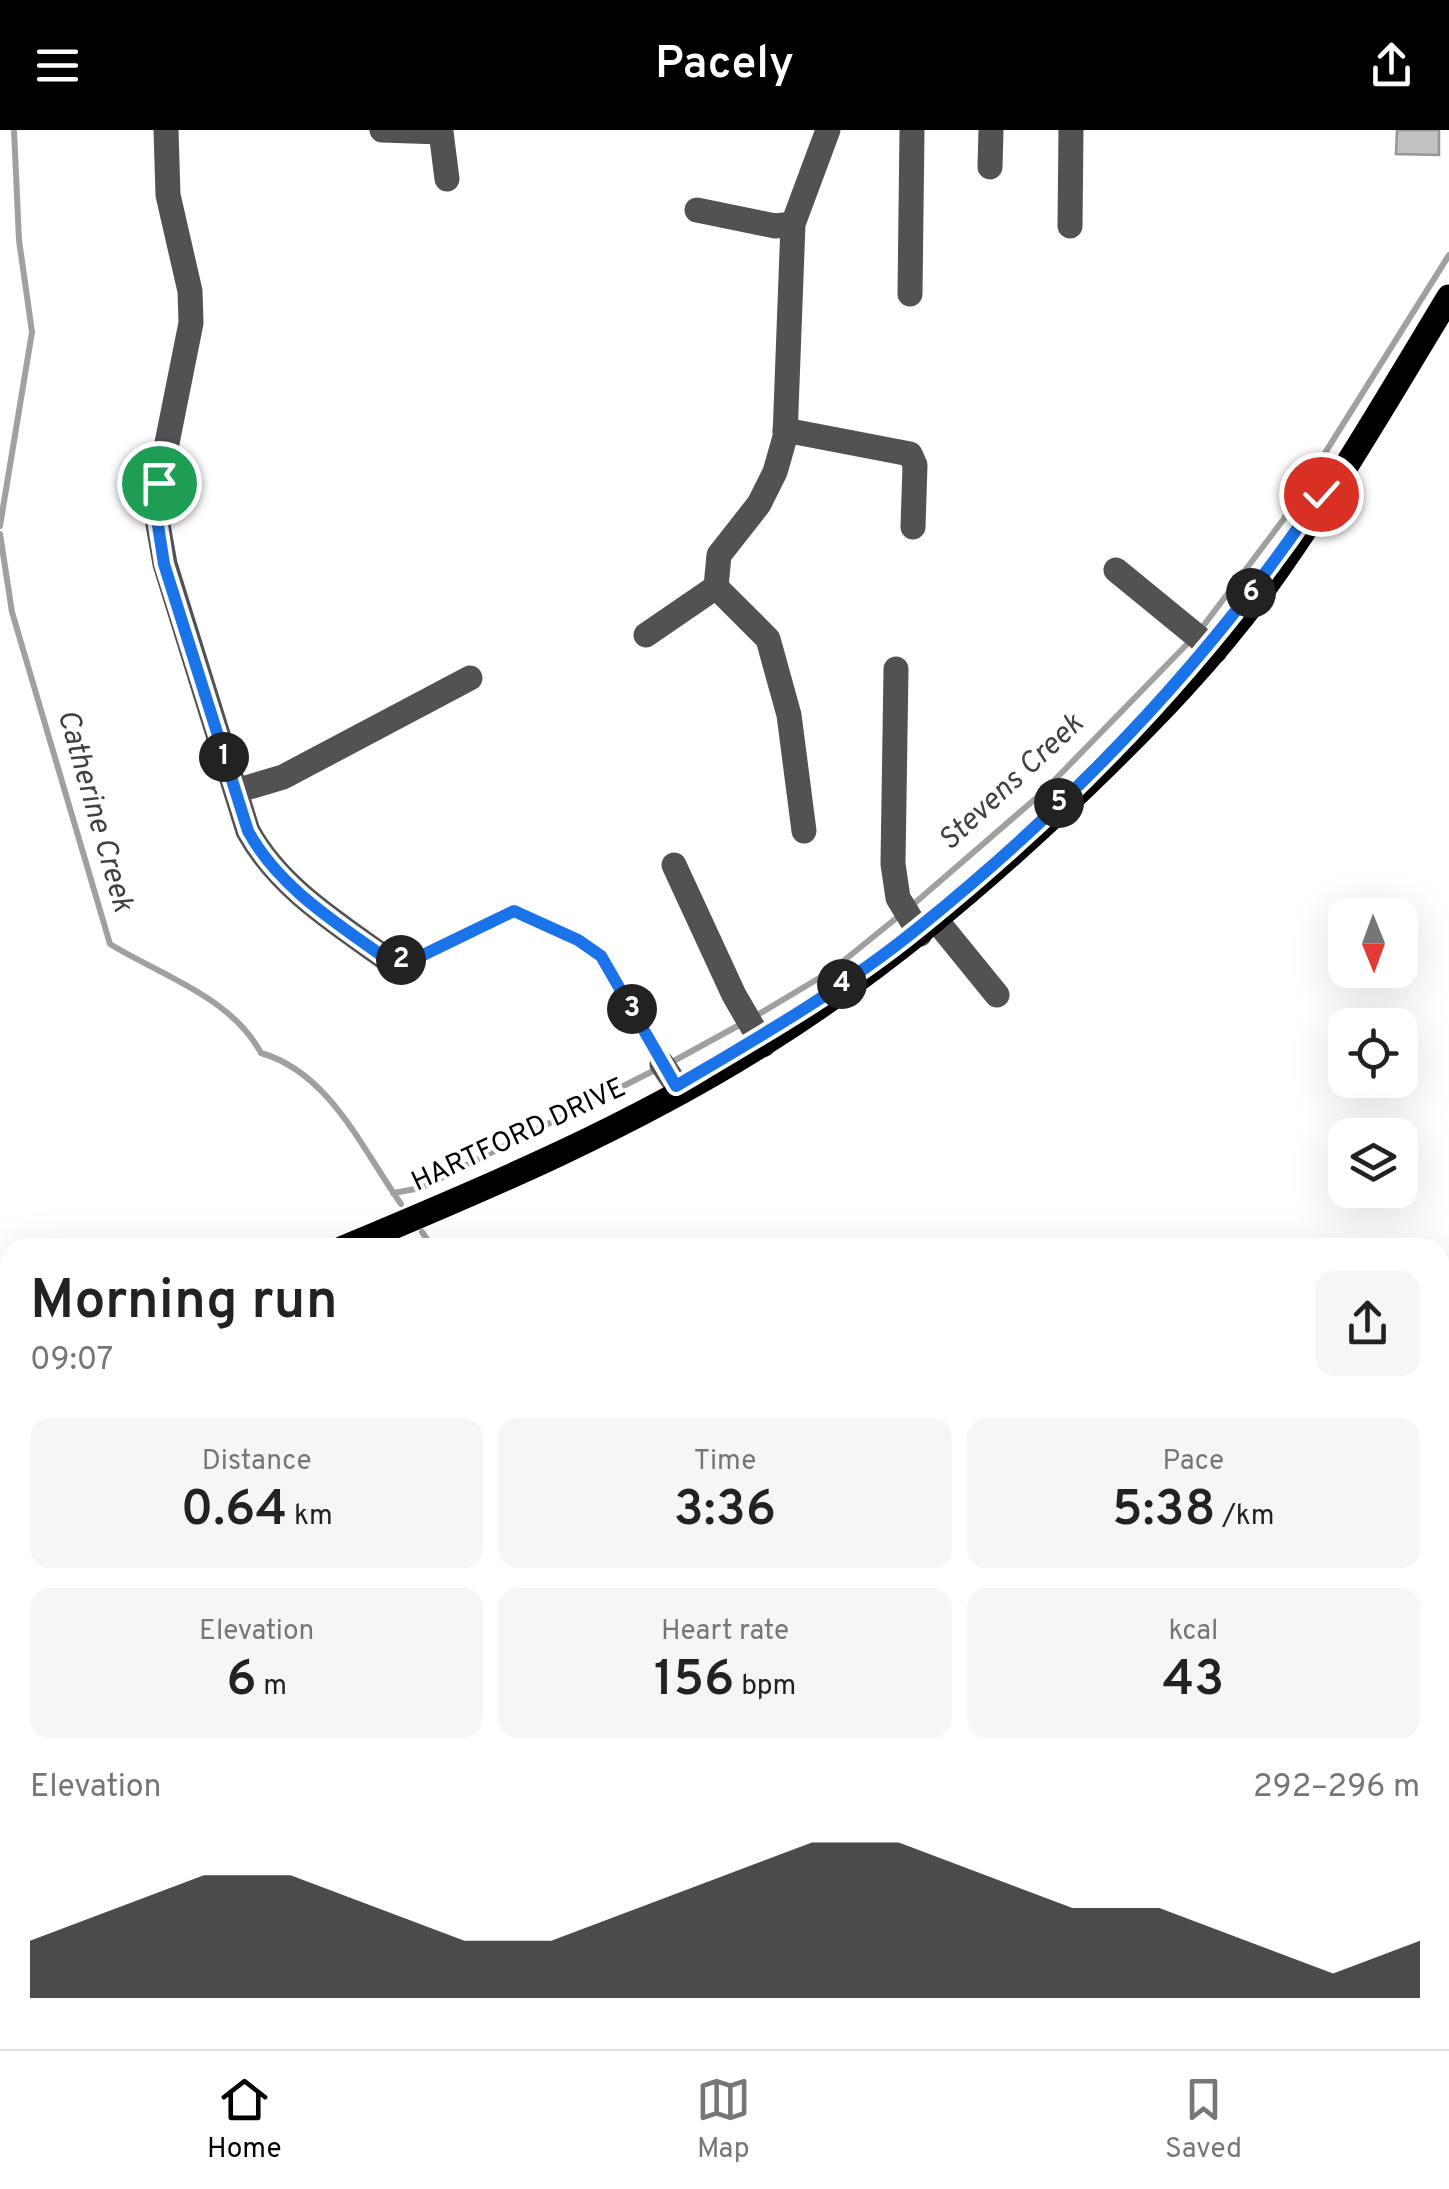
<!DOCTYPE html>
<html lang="en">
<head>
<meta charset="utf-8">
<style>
	:root { --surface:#fff; --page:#f6f6f6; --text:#222; --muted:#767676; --line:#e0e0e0; --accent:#000 }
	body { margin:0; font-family:Overpass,sans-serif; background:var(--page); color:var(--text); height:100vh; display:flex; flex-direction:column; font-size:38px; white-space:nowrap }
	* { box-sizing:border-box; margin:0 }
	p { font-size:32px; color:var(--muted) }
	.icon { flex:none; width:55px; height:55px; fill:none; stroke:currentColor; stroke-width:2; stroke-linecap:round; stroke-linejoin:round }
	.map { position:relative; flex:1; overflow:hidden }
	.details { position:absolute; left:0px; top:1108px; width:1450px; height:812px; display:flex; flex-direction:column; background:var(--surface); border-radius:30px 30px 0 0; box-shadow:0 10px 40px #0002 }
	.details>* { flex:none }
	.needle { width:65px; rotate:179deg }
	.buttons { position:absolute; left:1328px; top:768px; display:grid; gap:20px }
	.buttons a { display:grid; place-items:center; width:90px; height:90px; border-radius:20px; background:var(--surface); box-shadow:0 10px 40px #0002; font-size:50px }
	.pin { position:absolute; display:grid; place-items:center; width:85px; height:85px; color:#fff; margin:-42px; border:5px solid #fff; border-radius:50%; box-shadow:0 2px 10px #0007 }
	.km { position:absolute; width:50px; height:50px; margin:-25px; border-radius:50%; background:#222; color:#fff; font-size:28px; line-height:50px; text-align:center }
	.round { display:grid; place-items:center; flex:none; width:105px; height:105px; border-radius:20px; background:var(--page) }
	.summary { display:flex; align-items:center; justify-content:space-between; height:170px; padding:0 30px }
	h1 { font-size:55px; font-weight:600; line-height:75px }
	.metrics { display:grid; grid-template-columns:repeat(3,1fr); gap:15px; height:170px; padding:10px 30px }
	.metrics div { display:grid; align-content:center; border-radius:20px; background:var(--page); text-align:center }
	.metrics b { font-size:50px; font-weight:600 }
	.metrics small { font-size:28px; font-weight:400 }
	.metrics p { font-size:28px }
	.chart { height:280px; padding:20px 30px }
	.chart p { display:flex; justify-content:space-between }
	.chart svg { width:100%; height:180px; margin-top:10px; fill:var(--accent); opacity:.7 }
	header { display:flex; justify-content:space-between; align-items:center; height:130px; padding:0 30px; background:var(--accent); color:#fff; font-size:45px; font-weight:600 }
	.dock { display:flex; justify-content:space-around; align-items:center; height:140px; border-top:2px solid var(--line); background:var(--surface); font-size:28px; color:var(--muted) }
	.dock a { display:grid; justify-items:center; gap:5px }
	.dock .selected { color:var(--accent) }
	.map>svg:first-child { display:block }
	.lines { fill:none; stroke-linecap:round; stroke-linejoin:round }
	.stream { stroke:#a0a0a0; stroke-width:6 }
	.building { fill:#c2c2c2; stroke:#969696; stroke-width:2.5 }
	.path { stroke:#747474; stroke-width:4; stroke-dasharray:2.5 5; stroke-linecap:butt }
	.minor { stroke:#525252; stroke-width:25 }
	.major { stroke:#000; stroke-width:25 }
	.route-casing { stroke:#fff; stroke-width:20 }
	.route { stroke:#1a73e8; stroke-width:12 }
	.labels { text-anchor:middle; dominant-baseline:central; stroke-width:8; stroke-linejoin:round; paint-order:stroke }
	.street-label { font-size:28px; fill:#000; stroke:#fff }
	.water-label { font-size:30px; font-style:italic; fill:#414141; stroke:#fff }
</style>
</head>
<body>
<header><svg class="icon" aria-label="menu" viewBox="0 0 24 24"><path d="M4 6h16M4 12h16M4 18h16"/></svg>Pacely<svg class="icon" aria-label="share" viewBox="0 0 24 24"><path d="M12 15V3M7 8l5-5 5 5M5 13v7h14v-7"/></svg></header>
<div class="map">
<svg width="1449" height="1919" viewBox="0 0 1449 1919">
	<rect width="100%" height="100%" fill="#fff"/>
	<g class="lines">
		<g class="stream">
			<polyline points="0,396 32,202 19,110 14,0"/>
			<path d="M0 404 12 482 110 814C162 846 231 867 261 923 330 943 362 1019 401 1074"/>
			<polyline points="1201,499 1283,390 1449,125"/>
			<polyline points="909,778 1042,663 1193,508"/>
			<polyline points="754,887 831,841 899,786"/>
			<polyline points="670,933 743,893"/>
			<polyline points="393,1063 421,1058 659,938"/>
			<polyline points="422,1102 433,1118"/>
			<polyline points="1005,1910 1012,1919"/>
		</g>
	</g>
	<polygon class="building" points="1397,0 1439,0 1439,25 1396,24"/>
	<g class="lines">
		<polyline class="path" points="408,829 440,818 498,785 521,782 594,819 652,917"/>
		<g class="minor">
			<path d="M166 0 168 65 190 161 191 193 159 353 157 389 165 434 248 701C279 758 337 793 388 830"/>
			<polyline points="382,0 441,2 447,49"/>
			<polyline points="990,37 991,0"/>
			<polyline points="697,80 775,96 793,94"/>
			<polyline points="1070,96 1071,0"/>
			<polyline points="910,164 912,0"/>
			<polyline points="785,300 910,324 915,335 913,397"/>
			<polyline points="1116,440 1215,521"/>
			<polyline points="646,505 716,457"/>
			<polyline points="896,539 893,734 898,768 920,804"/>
			<polyline points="236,661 283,647 470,548"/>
			<polyline points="804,701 789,585 768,509 716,457 719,425 759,374 775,342 785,307 793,94 828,0"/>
			<polyline points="674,735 734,865 763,915"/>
			<polyline points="936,790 997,865"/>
			<polyline points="662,934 681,962"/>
			<polyline points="0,1163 10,1159"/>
			<polyline points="0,1625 10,1625"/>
			<polyline points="0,1791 10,1791"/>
		</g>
		<g class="major">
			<path d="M343 1118C487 1058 631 997 763 914 881 840 986 751 1086 655 1149 594 1211 531 1263 460 1331 366 1389 266 1449 167"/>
			<polyline points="0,1266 10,1261"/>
		</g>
	</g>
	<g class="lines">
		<g class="route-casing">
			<path id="route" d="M159 353 157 389 164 434 248 701C279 758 337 793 388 830L423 825 514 781 578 810 601 826 676 956C759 907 843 859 918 798 1072 674 1211 529 1321 364"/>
		</g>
		<use href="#route" class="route"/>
	</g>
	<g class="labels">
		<g class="street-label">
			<text transform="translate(519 1006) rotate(-25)">HARTFORD DRIVE</text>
		</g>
		<g class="water-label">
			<text transform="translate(1012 653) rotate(-43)">Stevens Creek</text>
			<text transform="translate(94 681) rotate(74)">Catherine Creek</text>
		</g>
	</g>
</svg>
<div class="buttons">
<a><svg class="needle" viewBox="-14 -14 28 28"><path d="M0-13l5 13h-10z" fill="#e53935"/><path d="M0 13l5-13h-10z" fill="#767676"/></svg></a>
<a><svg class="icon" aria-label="locate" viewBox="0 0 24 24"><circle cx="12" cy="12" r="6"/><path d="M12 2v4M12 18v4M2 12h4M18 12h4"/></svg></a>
<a><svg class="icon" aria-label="layers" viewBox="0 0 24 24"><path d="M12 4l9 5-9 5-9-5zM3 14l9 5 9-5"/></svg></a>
</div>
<div class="pin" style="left:159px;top:353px;background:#1e9e55"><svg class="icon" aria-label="arrive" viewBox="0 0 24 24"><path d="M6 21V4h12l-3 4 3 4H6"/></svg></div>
<div class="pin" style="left:1321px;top:364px;background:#d93025"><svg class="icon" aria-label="check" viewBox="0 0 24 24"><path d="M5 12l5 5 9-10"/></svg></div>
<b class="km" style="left:224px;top:627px">1</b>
<b class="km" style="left:401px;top:830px">2</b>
<b class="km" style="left:632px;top:879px">3</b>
<b class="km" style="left:842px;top:854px">4</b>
<b class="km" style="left:1059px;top:673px">5</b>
<b class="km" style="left:1251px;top:463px">6</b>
<section class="details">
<div class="summary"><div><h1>Morning run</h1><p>09:07</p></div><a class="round"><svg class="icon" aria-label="share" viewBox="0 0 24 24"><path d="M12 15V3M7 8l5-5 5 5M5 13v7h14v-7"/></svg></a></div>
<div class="metrics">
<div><p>Distance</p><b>0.64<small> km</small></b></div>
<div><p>Time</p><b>3:36</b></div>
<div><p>Pace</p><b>5:38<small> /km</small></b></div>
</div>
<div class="metrics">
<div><p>Elevation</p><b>6<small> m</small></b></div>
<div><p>Heart rate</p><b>156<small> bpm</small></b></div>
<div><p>kcal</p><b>43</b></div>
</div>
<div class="chart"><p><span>Elevation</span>292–296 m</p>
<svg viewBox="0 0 160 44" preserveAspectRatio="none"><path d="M0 44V30L10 22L20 14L30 14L40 22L50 30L60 30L70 22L80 14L90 6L100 6L110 14L120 22L130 22L140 30L150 38L160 30V44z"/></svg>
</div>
</section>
</div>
<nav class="dock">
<a class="selected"><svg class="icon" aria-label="home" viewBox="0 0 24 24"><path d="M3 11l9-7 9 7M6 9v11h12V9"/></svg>Home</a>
<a><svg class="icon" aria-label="map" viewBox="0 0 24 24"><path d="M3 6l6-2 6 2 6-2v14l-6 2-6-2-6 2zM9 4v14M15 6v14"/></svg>Map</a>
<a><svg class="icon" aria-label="saved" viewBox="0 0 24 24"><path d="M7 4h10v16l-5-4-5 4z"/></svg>Saved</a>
</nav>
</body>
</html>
